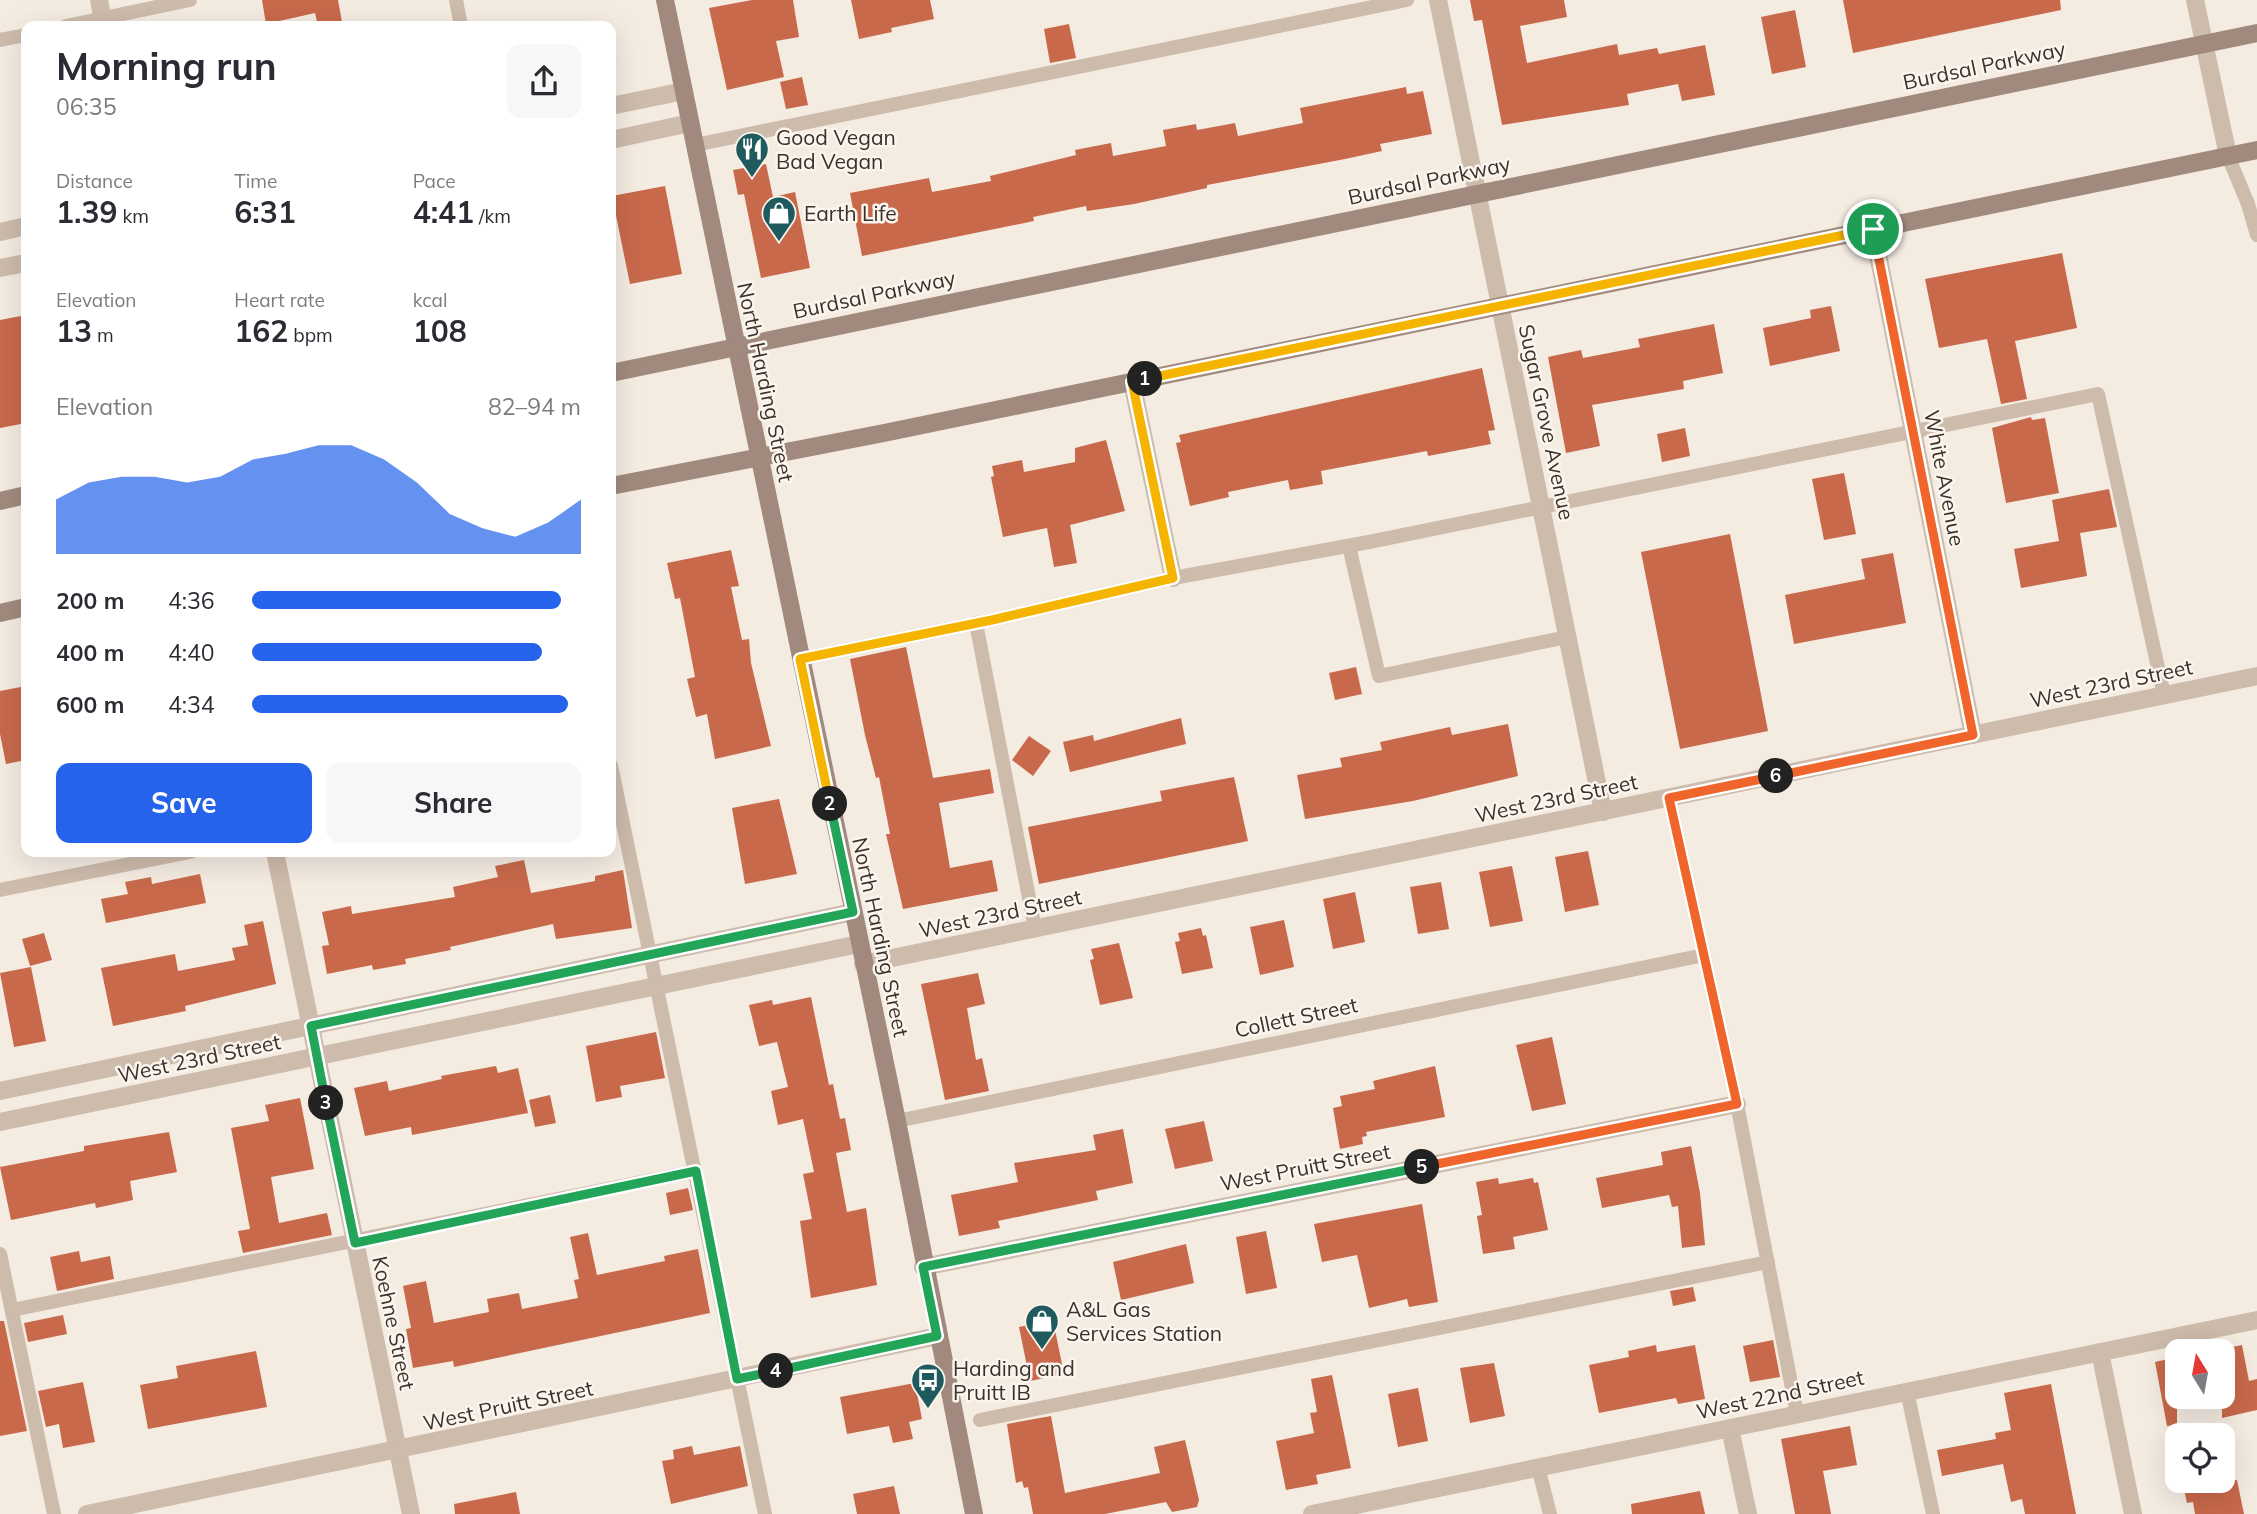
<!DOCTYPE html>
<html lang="en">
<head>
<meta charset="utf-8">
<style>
	:root { --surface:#fff; --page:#f7f7f7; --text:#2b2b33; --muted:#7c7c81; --accent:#2563eb }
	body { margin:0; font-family:Mulish,sans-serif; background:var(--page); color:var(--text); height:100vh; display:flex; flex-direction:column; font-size:26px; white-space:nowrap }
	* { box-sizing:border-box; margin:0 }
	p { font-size:23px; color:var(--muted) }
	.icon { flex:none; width:38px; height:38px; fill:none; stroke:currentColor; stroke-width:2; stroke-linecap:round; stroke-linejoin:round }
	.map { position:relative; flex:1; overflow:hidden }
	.drawer { position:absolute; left:21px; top:21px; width:595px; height:836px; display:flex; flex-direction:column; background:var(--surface); border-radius:14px; box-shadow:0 7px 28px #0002 }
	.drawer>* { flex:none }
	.needle { width:46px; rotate:349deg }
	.controls { position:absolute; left:2165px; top:1339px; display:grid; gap:14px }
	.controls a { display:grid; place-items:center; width:70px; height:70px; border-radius:14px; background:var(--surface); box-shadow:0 7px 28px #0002; font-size:35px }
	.pin { position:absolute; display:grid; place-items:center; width:60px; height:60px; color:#fff; margin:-30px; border:4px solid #fff; border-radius:50%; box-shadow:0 2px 7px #0007 }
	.km { position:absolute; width:35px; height:35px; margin:-18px; border-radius:50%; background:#222; color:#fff; font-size:19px; line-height:35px; text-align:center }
	.round { display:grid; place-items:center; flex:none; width:74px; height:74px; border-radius:14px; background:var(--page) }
	.overview { display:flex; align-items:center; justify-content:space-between; height:119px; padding:0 35px }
	h1 { font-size:38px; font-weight:700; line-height:52px }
	.stats { display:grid; grid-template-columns:repeat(3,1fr); gap:10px; height:119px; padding:7px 35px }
	.stats div { display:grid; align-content:center }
	.stats b { font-size:30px; font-weight:700 }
	.stats small { font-size:19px; font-weight:400 }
	.stats p { font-size:19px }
	.chart { height:196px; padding:14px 35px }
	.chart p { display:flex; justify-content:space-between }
	.chart svg { width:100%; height:126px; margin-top:7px; fill:var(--accent); opacity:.7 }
	.primary-button { display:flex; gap:14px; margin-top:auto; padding:14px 35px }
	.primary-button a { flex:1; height:80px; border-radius:14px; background:var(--accent); color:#fff; font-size:28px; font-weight:700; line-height:80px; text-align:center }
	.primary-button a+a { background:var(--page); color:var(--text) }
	ul { padding:0 35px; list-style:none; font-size:23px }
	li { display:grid; grid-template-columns:112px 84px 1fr; align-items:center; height:52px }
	li i { height:18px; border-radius:9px; background:var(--accent) }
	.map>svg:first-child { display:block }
	.building { fill:#c8694b }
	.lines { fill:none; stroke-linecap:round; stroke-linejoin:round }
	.lane { stroke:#cdbbac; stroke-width:14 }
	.street { stroke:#cdbbac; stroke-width:18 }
	.secondary { stroke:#a18a7d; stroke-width:18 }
	.split-1-casing { stroke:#fff; stroke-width:14 }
	.split-2-casing { stroke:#fff; stroke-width:14 }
	.split-3-casing { stroke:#fff; stroke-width:14 }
	.split-4-casing { stroke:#fff; stroke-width:14 }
	.split-5-casing { stroke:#fff; stroke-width:14 }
	.split-6-casing { stroke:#fff; stroke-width:14 }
	.split-7-casing { stroke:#fff; stroke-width:14 }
	.split-1 { stroke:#f5b400; stroke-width:9 }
	.split-2 { stroke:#f5b400; stroke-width:9 }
	.split-3 { stroke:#22a559; stroke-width:9 }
	.split-4 { stroke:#22a559; stroke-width:9 }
	.split-5 { stroke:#22a559; stroke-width:9 }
	.split-6 { stroke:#f0652b; stroke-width:9 }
	.split-7 { stroke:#f0652b; stroke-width:9 }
	.labels { text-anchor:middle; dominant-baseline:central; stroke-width:5; stroke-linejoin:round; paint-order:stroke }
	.street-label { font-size:21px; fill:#3b302b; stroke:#fbf5ee }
	.poi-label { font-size:21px; fill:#3b302b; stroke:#fbf5ee; text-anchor:start }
</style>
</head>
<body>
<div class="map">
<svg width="2257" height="1514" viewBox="0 0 2257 1514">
	<rect width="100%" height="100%" fill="#f4ebe1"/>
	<g class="building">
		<polygon points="262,0 338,0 342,22 318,26 315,13 266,24"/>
		<polygon points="752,0 793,0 799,37 776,41 784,77 727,90 709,8"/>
		<polygon points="851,0 930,0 934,19 891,28 892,32 859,39"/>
		<polygon points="1470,0 1564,0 1567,17 1520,26 1527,63 1617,44 1619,55 1657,48 1659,54 1705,45 1715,95 1682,101 1678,84 1627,94 1629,105 1502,125 1482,20 1474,21"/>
		<polygon points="1843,0 2060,0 2061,10 1853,53"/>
		<polygon points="1795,10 1806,67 1772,74 1761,17"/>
		<polygon points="1069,24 1076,58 1050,63 1044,29"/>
		<polygon points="802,77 808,105 786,109 780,82"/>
		<polygon points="1406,87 1407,94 1423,91 1432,134 1380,144 1382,151 1345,159 1207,185 1207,188 1134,204 1087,211 1086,206 1033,217 1034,221 862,256 850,193 929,178 932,192 991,181 990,176 1076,155 1075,150 1111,143 1113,156 1166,146 1163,130 1196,124 1197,130 1235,123 1238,136 1303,123 1300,108"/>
		<polygon points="766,164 773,197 795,192 810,268 761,278 744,194 738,195 733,170"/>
		<polygon points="665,186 682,274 630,284 612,196"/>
		<polygon points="2062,253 2077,328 2015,341 2027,399 2001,404 1987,339 1939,348 1925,279"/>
		<polygon points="1831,306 1840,351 1770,366 1763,328 1811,318 1810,310"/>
		<polygon points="26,315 26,423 0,428 0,320"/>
		<polygon points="1714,324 1723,373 1683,381 1684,389 1592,405 1600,446 1566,453 1548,357 1581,350 1583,358 1640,347 1638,339"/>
		<polygon points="1482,368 1495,430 1488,431 1491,444 1428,456 1427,451 1321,471 1323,484 1290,490 1288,480 1228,492 1229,497 1190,506 1176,443 1181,442 1179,435"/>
		<polygon points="2031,417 2032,420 2045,418 2059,493 2006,503 1992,428"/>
		<polygon points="1685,428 1690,456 1662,462 1657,434"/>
		<polygon points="1106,440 1125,511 1070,525 1077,563 1054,567 1047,528 1003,537 991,477 994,476 992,466 1022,460 1024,472 1075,462 1075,448"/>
		<polygon points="1844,473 1856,534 1824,540 1812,479"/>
		<polygon points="2109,489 2117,527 2080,533 2087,576 2021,588 2014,549 2059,541 2052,500"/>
		<polygon points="1730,534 1768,731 1680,749 1641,552"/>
		<polygon points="731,550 739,586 731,587 742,640 749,639 751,663 771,746 715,759 707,714 696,717 687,679 695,677 680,598 675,599 667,563"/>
		<polygon points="1893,553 1906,623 1794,644 1785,595 1865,579 1861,559"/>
		<polygon points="906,647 933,778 990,769 994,793 939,803 950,868 992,860 998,891 903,909 886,834 890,834 879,777 876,778 865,735 850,659"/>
		<polygon points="1356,667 1362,694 1335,700 1329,673"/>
		<polygon points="26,686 26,760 6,764 0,734 0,691"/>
		<polygon points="1181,718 1186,744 1070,772 1063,742 1093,735 1094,741"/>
		<polygon points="1508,724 1518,776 1413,801 1305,819 1297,775 1342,767 1340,758 1382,750 1380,742 1450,727 1452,735"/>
		<polygon points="1029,736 1051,751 1033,776 1012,760"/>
		<polygon points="1234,777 1248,841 1039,884 1028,827 1162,801 1160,791"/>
		<polygon points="779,799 797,874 745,884 732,808"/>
		<polygon points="1588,851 1599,905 1565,912 1555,857"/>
		<polygon points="524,860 531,893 595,881 595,876 623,870 632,928 556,939 553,924 450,947 451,950 405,959 406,964 373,970 372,965 327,974 322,946 329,945 322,912 351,906 352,914 455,897 453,887 498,877 495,866"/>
		<polygon points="1512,866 1523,921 1490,927 1479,872"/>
		<polygon points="200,874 206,903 106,923 101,899 128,894 125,882 151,877 152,884"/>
		<polygon points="1441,882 1449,929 1418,934 1410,887"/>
		<polygon points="1355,892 1365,942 1333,949 1323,899"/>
		<polygon points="1284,920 1294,967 1260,975 1250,927"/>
		<polygon points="263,921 276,984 185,1006 186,1011 113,1026 101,968 175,954 178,971 235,960 232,948 248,945 244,925"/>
		<polygon points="1201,928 1203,936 1206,935 1213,968 1182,974 1175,942 1180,941 1178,933"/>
		<polygon points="44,933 52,960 30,966 22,939"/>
		<polygon points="1119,943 1133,998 1100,1005 1090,960 1094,959 1091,949"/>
		<polygon points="31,967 46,1041 14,1047 0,973"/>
		<polygon points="978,973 985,1004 967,1008 976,1060 982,1058 989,1091 945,1100 921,984"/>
		<polygon points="811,997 829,1085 833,1084 840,1119 845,1118 851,1150 836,1153 847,1212 866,1208 877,1285 811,1298 800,1221 812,1219 803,1174 814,1172 803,1119 778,1125 771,1091 788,1087 777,1042 759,1046 749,1005 772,1000 773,1005"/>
		<polygon points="656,1032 665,1078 620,1086 622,1097 596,1102 586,1046"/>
		<polygon points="1552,1037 1566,1104 1532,1111 1516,1045"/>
		<polygon points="496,1066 498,1073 518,1068 528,1113 412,1135 411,1127 365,1136 354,1088 387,1081 389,1091 442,1079 441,1076"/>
		<polygon points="1435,1066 1445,1117 1366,1132 1367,1136 1362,1137 1363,1144 1340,1149 1333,1108 1342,1106 1340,1096 1375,1089 1373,1081"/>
		<polygon points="550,1095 556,1123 535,1127 529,1100"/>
		<polygon points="300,1098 314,1169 271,1177 279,1223 327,1213 332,1235 243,1253 238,1231 250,1229 231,1128 269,1121 265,1105"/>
		<polygon points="1204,1121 1213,1161 1175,1169 1165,1129"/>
		<polygon points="1123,1129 1133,1183 1096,1191 1098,1200 998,1221 1000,1228 959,1236 951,1195 1018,1182 1014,1163 1096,1150 1093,1135"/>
		<polygon points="169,1132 177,1172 130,1181 133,1200 96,1208 95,1203 11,1220 0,1167 84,1151 84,1146"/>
		<polygon points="1691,1146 1700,1193 1705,1245 1682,1248 1678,1206 1672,1207 1669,1195 1602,1208 1596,1178 1663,1165 1661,1152"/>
		<polygon points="1498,1178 1499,1184 1533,1178 1534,1183 1538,1182 1548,1230 1513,1237 1515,1249 1483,1254 1477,1216 1482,1215 1476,1182"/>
		<polygon points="688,1188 693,1210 670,1215 666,1193"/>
		<polygon points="1422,1204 1438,1302 1409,1307 1407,1299 1369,1308 1357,1255 1322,1262 1314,1224"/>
		<polygon points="1266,1231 1277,1288 1246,1294 1236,1237"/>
		<polygon points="588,1233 597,1275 665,1261 664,1256 698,1249 710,1313 454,1367 453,1361 413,1368 406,1329 411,1328 403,1286 426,1281 434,1323 489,1312 487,1299 519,1293 522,1309 578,1298 574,1280 579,1279 570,1237"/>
		<polygon points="1186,1244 1194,1283 1121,1300 1113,1262"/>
		<polygon points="79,1251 81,1262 110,1256 114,1279 57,1291 50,1257"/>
		<polygon points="1693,1287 1696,1301 1673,1306 1670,1291"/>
		<polygon points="63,1315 67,1334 28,1342 24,1323"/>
		<polygon points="1053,1320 1064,1374 1030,1381 1019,1327"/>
		<polygon points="0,1321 4,1321 27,1431 0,1436"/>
		<polygon points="1773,1340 1780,1377 1750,1382 1743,1346"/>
		<polygon points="1656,1345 1657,1352 1695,1345 1705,1399 1678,1404 1676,1398 1599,1413 1589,1365 1629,1357 1628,1351"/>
		<polygon points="2242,1345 2249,1381 2257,1379 2257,1410 2222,1418 2222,1349"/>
		<polygon points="256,1351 267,1407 148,1429 140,1385 178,1378 176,1366"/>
		<polygon points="2177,1357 2177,1425 2167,1426 2155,1362"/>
		<polygon points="1494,1363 1505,1416 1470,1423 1460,1368"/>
		<polygon points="1332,1375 1351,1468 1316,1475 1318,1484 1286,1490 1276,1441 1314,1433 1310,1413 1317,1412 1311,1379"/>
		<polygon points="83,1382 95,1442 63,1448 59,1424 46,1427 38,1391"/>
		<polygon points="915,1383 922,1419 909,1422 913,1439 893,1443 889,1426 847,1434 840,1397"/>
		<polygon points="2051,1384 2076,1514 2025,1514 2022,1499 2011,1502 2003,1464 1942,1476 1937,1450 1996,1439 1995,1433 2011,1430 2004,1393"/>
		<polygon points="1418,1388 1428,1441 1398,1447 1388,1394"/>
		<polygon points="1051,1416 1065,1493 1160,1473 1154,1447 1185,1440 1199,1500 1197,1507 1172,1512 1166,1502 1105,1514 1033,1514 1028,1487 1024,1488 1022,1481 1016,1483 1007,1424"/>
		<polygon points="1850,1426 1857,1465 1823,1471 1831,1514 1795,1514 1781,1439"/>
		<polygon points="692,1446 694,1455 740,1446 748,1486 671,1504 662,1461 674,1459 673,1450"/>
		<polygon points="2182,1480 2237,1480 2244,1514 2195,1514 2193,1502 2187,1503"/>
		<polygon points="894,1486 900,1514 857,1514 853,1494"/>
		<polygon points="1700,1491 1705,1514 1632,1514 1631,1504"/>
		<polygon points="516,1492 520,1514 455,1514 454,1504"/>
	</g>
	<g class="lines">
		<g class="lane">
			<polyline points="456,0 461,26"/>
			<polyline points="66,26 190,0"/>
			<polyline points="0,40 26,35"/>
			<polyline points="695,145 1407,0"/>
			<polyline points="2228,156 2248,204 2257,235"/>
			<polyline points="1349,546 1379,676 1567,637"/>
			<polyline points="976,623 1035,929"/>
			<polyline points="800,659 992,620 1173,578 1369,542 2098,394 2164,695"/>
			<polyline points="611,765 765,1514"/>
			<polyline points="1669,798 1737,1104 1797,1414"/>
			<polyline points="0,890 190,852"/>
			<polyline points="897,1121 1704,955"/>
			<polyline points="0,1254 54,1514"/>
			<polyline points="12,1310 696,1171"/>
			<polyline points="1907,1391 1933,1514"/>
			<polyline points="980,1420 1768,1262"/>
			<polyline points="1538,1467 1550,1514"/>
		</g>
		<g class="street">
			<polyline points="99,0 104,26"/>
			<polyline points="1438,0 1603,812"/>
			<polyline points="2195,0 2228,156"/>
			<polyline points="611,106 684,91"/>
			<polyline points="611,140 690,123"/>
			<polyline points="1873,229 1973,735"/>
			<polyline points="0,232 26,226"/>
			<polyline points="0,268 26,263"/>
			<polyline points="1132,382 1173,578"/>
			<polyline points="275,852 411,1514"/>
			<polyline points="863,964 2257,676"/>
			<polyline points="0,1091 853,912"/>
			<polyline points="0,1122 859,944"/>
			<polyline points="923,1267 1737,1104"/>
			<polyline points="2100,1352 2133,1514"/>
			<polyline points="1730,1428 1748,1514"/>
			<polyline points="87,1514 938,1336"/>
			<polyline points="1312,1514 2257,1320"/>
		</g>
		<g class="secondary">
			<polyline points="665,0 897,1121 974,1514"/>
			<polyline points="611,373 2257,33"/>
			<polyline points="611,486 884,433 2257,150"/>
			<polyline points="0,501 26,495"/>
			<polyline points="0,613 26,607"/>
		</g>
	</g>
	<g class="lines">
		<g class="split-1-casing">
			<polyline id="split-1" points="1145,379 1873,229"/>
		</g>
		<g class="split-2-casing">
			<polyline id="split-2" points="830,804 800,659 992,620 1173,578 1132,382 1145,379"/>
		</g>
		<g class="split-3-casing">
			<polyline id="split-3" points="326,1103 311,1026 853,912 830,804"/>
		</g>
		<g class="split-4-casing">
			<polyline id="split-4" points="326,1103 355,1243 696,1171 737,1379 776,1371"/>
		</g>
		<g class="split-5-casing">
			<polyline id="split-5" points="776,1371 937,1336 923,1267 1422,1167"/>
		</g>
		<g class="split-6-casing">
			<polyline id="split-6" points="1422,1167 1737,1104 1669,798 1776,776"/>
		</g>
		<g class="split-7-casing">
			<polyline id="split-7" points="1776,776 1973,735 1873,229"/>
		</g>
		<use href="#split-1" class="split-1"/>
		<use href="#split-2" class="split-2"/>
		<use href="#split-3" class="split-3"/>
		<use href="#split-4" class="split-4"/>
		<use href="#split-5" class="split-5"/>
		<use href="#split-6" class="split-6"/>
		<use href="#split-7" class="split-7"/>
	</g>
	<defs>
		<g id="restaurant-pin" transform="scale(1.75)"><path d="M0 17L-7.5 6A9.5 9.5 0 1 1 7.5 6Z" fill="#1f5a5e" stroke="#fbf5ee"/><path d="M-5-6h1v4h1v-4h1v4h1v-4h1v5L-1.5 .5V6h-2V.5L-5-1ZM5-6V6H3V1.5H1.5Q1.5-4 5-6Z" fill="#fff"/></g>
		<g id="shop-pin" transform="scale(1.75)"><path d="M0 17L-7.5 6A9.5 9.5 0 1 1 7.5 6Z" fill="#1f5a5e" stroke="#fbf5ee"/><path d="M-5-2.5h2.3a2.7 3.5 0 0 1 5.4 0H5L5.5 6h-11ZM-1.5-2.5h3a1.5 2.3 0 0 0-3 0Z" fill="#fff"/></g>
		<g id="bus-pin" transform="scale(1.75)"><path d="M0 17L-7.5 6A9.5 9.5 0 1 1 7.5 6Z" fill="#1f5a5e" stroke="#fbf5ee"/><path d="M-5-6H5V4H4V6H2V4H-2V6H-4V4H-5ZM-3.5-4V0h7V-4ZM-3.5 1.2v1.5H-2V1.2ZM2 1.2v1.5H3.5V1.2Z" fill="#fff"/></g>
	</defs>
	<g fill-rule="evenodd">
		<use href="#restaurant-pin" x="752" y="149"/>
		<use href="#shop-pin" x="779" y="213"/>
		<use href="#shop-pin" x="1042" y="1321"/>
		<use href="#bus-pin" x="928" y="1380"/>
	</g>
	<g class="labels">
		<g class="street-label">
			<text transform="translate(1984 65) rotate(-12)">Burdsal Parkway</text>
			<text transform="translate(1429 180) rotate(-12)">Burdsal Parkway</text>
			<text transform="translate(874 294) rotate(-12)">Burdsal Parkway</text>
			<text transform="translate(766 382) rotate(78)">North Harding Street</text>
			<text transform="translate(1547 422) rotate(78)">Sugar Grove Avenue</text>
			<text transform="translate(1945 478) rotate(79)">White Avenue</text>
			<text transform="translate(2111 683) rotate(-12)">West 23rd Street</text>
			<text transform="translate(1556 798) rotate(-12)">West 23rd Street</text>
			<text transform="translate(1000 913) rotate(-12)">West 23rd Street</text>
			<text transform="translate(881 937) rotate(78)">North Harding Street</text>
			<text transform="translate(1296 1017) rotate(-12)">Collett Street</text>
			<text transform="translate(199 1058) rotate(-12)">West 23rd Street</text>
			<text transform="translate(1305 1167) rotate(-11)">West Pruitt Street</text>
			<text transform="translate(394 1323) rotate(78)">Koehne Street</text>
			<text transform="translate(1780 1394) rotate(-12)">West 22nd Street</text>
			<text transform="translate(508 1405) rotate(-12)">West Pruitt Street</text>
		</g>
		<g class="poi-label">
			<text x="776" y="137">Good Vegan<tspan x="776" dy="24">Bad Vegan</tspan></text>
			<text x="804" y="213">Earth Life</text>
			<text x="1066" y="1309">A&amp;L Gas<tspan x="1066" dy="24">Services Station</tspan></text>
			<text x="953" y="1368">Harding and<tspan x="953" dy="24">Pruitt IB</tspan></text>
		</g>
	</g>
</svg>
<div class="controls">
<a><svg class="needle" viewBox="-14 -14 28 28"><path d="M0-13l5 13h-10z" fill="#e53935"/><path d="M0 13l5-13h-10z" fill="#7c7c81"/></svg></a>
<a><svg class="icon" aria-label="locate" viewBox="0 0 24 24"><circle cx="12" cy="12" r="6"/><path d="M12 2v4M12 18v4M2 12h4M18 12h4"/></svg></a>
</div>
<div class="pin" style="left:1873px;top:229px;background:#1e9e55"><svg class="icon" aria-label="arrive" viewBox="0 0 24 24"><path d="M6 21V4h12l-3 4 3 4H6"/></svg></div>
<b class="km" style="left:1145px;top:379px">1</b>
<b class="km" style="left:830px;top:804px">2</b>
<b class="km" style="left:326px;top:1103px">3</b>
<b class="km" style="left:776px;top:1371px">4</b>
<b class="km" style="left:1422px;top:1167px">5</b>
<b class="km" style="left:1776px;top:776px">6</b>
<section class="drawer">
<div class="overview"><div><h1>Morning run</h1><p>06:35</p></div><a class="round"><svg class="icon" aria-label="share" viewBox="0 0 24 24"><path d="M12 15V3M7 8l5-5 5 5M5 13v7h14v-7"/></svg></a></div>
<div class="stats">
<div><p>Distance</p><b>1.39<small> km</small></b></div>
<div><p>Time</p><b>6:31</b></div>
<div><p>Pace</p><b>4:41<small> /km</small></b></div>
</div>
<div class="stats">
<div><p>Elevation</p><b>13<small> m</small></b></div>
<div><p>Heart rate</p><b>162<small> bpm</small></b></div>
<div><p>kcal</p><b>108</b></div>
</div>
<div class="chart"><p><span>Elevation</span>82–94 m</p>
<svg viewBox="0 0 160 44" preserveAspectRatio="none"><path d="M0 44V25L10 19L20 17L30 17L40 19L50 17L60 11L70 9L80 6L90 6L100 11L110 19L120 30L130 35L140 38L150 33L160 25V44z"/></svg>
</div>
<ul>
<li><b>200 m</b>4:36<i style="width:94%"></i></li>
<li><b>400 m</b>4:40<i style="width:88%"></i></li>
<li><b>600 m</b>4:34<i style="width:96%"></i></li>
</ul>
<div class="primary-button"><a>Save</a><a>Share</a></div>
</section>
</div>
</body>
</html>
